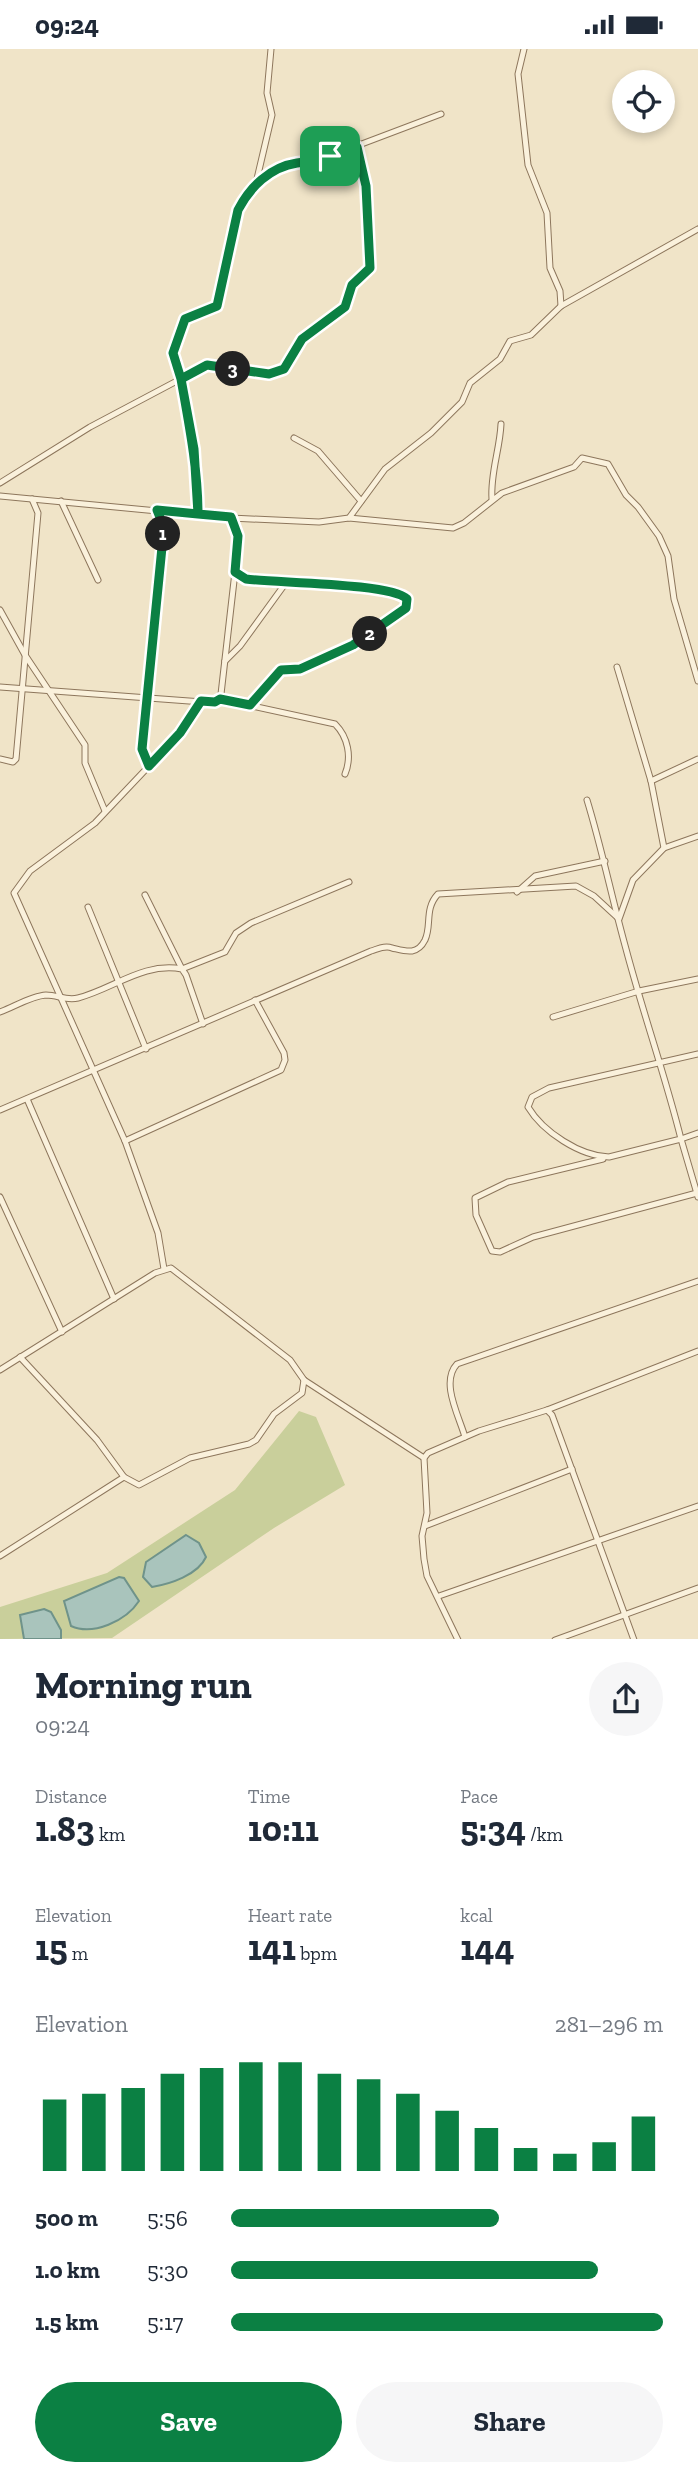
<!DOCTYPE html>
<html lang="en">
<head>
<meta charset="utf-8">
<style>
	:root { --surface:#fff; --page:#f6f6f7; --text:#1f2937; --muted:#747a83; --accent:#0b8043 }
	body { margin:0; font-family:"Zilla Slab",serif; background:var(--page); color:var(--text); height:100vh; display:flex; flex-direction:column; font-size:26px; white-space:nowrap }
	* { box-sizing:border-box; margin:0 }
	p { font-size:23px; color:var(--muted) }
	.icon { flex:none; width:38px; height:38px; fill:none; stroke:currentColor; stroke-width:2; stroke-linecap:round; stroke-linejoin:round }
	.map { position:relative; height:1590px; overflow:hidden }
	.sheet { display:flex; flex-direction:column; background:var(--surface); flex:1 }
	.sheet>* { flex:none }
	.tools { position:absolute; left:612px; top:21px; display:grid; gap:14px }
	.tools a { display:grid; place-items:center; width:63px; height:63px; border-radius:50%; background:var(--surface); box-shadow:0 4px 10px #0003; font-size:35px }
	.pin { position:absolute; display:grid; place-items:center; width:60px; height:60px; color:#fff; margin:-30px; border-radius:14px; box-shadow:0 4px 10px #0006 }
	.km { position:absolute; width:35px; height:35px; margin:-18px; border-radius:50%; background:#222; color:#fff; font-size:19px; line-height:35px; text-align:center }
	.round { display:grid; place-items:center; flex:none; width:74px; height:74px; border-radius:37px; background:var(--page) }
	.head { display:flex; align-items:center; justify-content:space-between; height:119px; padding:0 35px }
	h1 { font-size:38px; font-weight:800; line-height:52px }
	.metrics { display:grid; grid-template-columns:repeat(3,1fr); gap:10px; height:119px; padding:7px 35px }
	.metrics div { display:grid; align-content:center }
	.metrics b { font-size:35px; font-weight:800 }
	.metrics small { font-size:19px; font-weight:400 }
	.metrics p { font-size:19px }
	.chart { height:196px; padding:14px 35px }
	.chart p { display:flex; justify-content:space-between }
	.chart svg { width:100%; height:126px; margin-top:7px; stroke:var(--accent); stroke-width:6 }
	.primary-button { display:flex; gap:14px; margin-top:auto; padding:14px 35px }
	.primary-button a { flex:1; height:80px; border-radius:42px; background:var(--accent); color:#fff; font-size:28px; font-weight:800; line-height:80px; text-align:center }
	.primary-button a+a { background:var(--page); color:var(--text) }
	ul { padding:0 35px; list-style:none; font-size:23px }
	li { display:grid; grid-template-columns:112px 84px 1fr; align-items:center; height:52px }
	li i { height:18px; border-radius:9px; background:var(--accent) }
	.status { display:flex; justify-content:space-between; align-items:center; height:49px; padding:0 35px; background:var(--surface); direction:ltr }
	.status svg { height:19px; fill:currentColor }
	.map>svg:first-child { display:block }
	.green { fill:#c9cf9b }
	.water { fill:#a9c4bc; stroke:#6f938a; stroke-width:2 }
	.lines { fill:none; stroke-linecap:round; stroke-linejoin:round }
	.street-casing { stroke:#8d765c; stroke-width:7 }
	.street { stroke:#faf1dc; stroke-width:5 }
	.route-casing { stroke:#fff; stroke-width:14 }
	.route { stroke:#0b8043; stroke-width:9 }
</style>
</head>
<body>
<div class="status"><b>09:24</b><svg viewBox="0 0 49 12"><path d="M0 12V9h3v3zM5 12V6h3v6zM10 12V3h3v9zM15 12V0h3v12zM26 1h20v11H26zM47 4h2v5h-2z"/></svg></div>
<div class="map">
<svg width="698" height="1591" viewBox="0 0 698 1591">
	<rect width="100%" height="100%" fill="#f0e4c8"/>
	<polygon class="green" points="299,1362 316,1368 345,1436 274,1479 112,1589 0,1590 0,1558 107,1524 235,1441"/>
	<g class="water">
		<path d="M186 1486 199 1494 206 1508C198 1526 170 1535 152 1538L143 1528 146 1513Z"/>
		<path d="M119 1528 124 1529 139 1552C126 1572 93 1587 71 1577L64 1552Z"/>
		<polygon points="44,1560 51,1563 61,1581 61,1590 24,1590 20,1566"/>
	</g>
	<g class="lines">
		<g class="street-casing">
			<g id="street">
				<polyline points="524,0 518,25 528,116 547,164 550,219 560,242 561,257"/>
				<polyline points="256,134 272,66 267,44 271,0"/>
				<polyline points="294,389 318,402 361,452"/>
				<polyline points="0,434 90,378 207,316 269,325 284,320 302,290 345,258 352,236 370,219 366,137 357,98"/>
				<polyline points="0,447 231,469 319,473 349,469 385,420 431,384 462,353 470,334 500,310 510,292 531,286 561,257 698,180"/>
				<path d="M492 450C490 425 500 400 501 375"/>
				<polyline points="61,452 98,531"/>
				<polyline points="198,465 194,399 181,330 173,304 185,270 217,257 238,161 245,147 266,126 297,114 314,113 441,65"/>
				<polyline points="349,469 453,479 464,474 502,444 574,418 582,409 608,415 626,446 638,458 659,487 668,507 674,550 698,632"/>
				<path d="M235 523C270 552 379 520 407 550L405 562 353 596 300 620H281L250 656"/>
				<polyline points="0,561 25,606 85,696 85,714 105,762"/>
				<polyline points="225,612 240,597 285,535"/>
				<polyline points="0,638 216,654 221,645 238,497 237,478 231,469"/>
				<path d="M220 650 335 675C348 688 352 708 345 725"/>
				<polyline points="0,710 13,713 16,710 38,464 32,450"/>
				<polyline points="149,717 142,700 164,478 157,461"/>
				<polyline points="651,732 698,710"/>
				<path d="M587 751C602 800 612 850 626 900 643 964 665 1026 681 1090L609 1108C580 1107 543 1083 528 1058L532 1048 549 1039 698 1005"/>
				<polyline points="664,799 698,787"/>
				<polyline points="517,843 535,827 605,812"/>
				<polyline points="145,846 182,920 225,903 236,884 251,874 349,833"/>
				<polyline points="88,858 146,1000"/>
				<path d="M0 963C14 958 31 947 46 946 58 946 66 952 78 949 115 939 143 913 182 920L186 926 203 975"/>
				<polyline points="553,968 639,942 698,930"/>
				<polyline points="27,1050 114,1250"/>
				<path d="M0 1061 371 902C378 900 385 896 392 899 405 902 417 907 425 891 432 876 424 860 438 845L576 837 594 847 619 870 633 831 664 799 651 732 617 618"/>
				<polyline points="698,1084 681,1090 698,1148"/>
				<polyline points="125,1092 281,1021 285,1011 284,1004 255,951"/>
				<polyline points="603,1110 508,1133 475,1149 476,1166 492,1202 500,1203 533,1188 697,1144"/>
				<polyline points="0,1148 62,1283"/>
				<polyline points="164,1220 158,1184 125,1092 14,844 30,822 95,774 168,697 201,652"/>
				<polyline points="20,1308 97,1391 124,1428 139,1436 190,1409 249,1395 256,1391 274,1365 302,1344 304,1331"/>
				<polyline points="0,1321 155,1224 171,1219 290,1311 304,1331 424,1409"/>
				<polyline points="547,1361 698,1302"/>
				<path d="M465 1388C459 1367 440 1333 457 1315L698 1232"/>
				<polyline points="425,1477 572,1420"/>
				<polyline points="0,1507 124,1428"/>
				<polyline points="439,1547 698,1457"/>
				<polyline points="458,1591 427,1527 424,1510 422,1487 427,1464 424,1409 428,1404 479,1382 547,1361 552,1366 634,1591"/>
				<polyline points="555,1591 698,1539"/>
			</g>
		</g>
		<use href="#street" class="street"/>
	</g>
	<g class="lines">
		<g class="route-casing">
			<path id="route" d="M330 107C318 112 309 112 297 114 270 118 250 138 238 161L217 257 185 270 173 304 181 330 194 400 198 465 157 461 164 478 142 700 149 717 180 684 201 652 215 653 220 650 250 656 281 621 300 620 353 596 406 559 407 550C391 534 276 534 246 530L235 523 238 487 231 468 198 465C198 420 189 375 181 330L207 316 269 325 284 320 302 290 345 258 352 236 370 219 366 137 357 98 330 107"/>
		</g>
		<use href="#route" class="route"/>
	</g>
</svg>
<div class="tools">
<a><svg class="icon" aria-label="locate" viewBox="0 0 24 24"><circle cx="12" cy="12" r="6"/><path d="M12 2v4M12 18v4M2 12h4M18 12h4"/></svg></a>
</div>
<div class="pin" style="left:330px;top:107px;background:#1e9e55"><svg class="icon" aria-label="arrive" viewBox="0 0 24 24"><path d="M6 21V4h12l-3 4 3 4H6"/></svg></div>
<b class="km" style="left:163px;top:485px">1</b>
<b class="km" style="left:370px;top:585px">2</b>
<b class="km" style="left:233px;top:320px">3</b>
</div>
<section class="sheet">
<div class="head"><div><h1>Morning run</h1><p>09:24</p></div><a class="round"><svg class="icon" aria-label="share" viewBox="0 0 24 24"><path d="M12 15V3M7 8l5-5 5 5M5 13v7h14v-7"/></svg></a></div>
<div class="metrics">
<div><p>Distance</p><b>1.83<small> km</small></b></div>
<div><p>Time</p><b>10:11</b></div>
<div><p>Pace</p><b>5:34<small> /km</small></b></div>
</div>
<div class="metrics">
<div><p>Elevation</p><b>15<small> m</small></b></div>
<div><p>Heart rate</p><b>141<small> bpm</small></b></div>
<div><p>kcal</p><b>144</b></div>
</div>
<div class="chart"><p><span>Elevation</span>281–296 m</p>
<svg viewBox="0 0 160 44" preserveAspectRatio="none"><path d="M5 44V19M15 44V17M25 44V15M35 44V10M45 44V8M55 44V6M65 44V6M75 44V10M85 44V12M95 44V17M105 44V23M115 44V29M125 44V36M135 44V38M145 44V34M155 44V25"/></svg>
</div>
<ul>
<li><b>500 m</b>5:56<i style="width:62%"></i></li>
<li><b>1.0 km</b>5:30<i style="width:85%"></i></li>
<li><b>1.5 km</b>5:17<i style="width:100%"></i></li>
</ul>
<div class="primary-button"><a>Save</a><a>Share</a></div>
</section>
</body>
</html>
